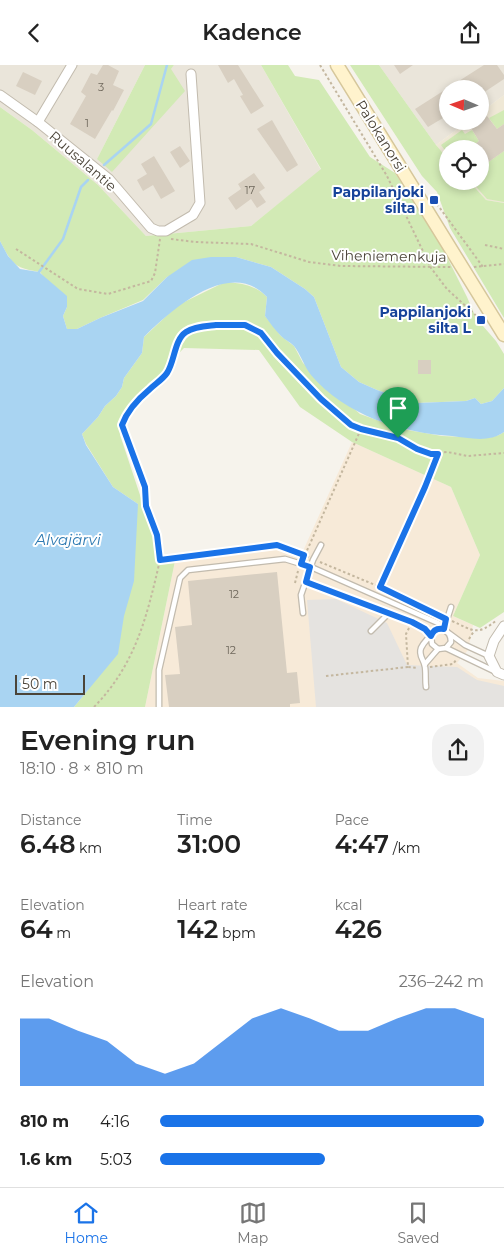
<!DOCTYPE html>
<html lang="en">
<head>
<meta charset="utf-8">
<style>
	:root { --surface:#fff; --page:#f2f2f2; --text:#222; --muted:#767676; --line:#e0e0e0; --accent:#1a73e8 }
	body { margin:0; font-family:Montserrat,sans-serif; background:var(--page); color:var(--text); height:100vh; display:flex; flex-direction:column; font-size:19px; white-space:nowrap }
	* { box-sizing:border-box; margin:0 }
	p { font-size:16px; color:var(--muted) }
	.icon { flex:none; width:28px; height:28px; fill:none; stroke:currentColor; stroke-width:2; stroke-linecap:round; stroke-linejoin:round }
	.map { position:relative; height:642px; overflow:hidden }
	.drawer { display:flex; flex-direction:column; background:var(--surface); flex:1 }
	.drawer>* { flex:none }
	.needle { width:32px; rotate:272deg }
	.controls { position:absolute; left:439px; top:15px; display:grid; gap:10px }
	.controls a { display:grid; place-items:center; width:50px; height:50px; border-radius:50%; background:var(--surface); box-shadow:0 2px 8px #0003; font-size:25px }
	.scale { position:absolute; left:15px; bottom:12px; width:70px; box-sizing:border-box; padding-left:5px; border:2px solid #4b4439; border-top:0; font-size:14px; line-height:18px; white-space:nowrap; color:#4b4439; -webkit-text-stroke:4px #fff; paint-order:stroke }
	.pin { position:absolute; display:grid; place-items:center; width:42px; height:42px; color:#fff; margin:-51px -21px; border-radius:50% 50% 50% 0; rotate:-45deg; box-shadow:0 0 5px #0007 }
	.pin .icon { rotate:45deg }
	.round { display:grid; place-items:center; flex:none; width:52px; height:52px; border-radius:20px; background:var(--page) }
	.headline { display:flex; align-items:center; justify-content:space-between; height:85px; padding:0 20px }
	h1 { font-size:28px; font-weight:600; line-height:38px }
	.figures { display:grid; grid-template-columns:repeat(3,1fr); gap:8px; height:85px; padding:5px 20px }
	.figures div { display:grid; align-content:center }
	.figures b { font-size:25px; font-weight:600 }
	.figures small { font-size:14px; font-weight:400 }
	.figures p { font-size:14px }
	.chart { height:140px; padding:10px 20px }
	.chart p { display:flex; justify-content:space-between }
	.chart svg { width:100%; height:90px; margin-top:5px; fill:var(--accent); opacity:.7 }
	ul { padding:0 20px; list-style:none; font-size:16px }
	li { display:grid; grid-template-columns:80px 60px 1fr; align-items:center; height:38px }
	li i { height:12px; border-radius:6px; background:var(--accent) }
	header { display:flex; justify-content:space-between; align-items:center; height:65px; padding:0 20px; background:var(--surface); font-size:22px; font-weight:600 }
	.menu { display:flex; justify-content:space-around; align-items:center; height:70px; border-top:1px solid var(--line); background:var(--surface); font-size:14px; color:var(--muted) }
	.menu a { display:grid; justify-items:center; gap:2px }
	.menu .selected { color:var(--accent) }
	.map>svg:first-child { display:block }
	.residential { fill:#eae5da }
	.commercial { fill:#f7ead8 }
	.education { fill:#efe8d6 }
	.green { fill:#d2eab5 }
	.parking { fill:#e5e3e0 }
	.water { fill:#a9d4f2 }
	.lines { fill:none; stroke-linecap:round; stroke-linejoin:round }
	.stream { stroke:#a9d4f2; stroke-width:2.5 }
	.building { fill:#d8cfc1 }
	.lane-casing { stroke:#c2bbae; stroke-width:7 }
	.street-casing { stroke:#c2bbae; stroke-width:11 }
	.secondary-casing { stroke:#d6c79b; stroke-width:15 }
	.path { stroke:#c4b79f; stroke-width:2; stroke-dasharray:2.5 2.5; stroke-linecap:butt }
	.lane { stroke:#fff; stroke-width:4.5 }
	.street { stroke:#fff; stroke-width:9 }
	.secondary { stroke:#fff3cd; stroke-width:12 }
	.route-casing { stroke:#fff; stroke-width:10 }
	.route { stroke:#1a73e8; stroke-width:6 }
	.transit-dot { fill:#1a4fb4; stroke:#fff; stroke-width:2 }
	.labels { text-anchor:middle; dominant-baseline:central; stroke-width:4; stroke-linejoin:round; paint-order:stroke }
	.number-label { font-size:11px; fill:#6e675b }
	.street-label { font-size:14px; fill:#4b4439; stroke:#fff }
	.transit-label { font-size:14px; font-weight:bold; fill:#164399; stroke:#fff; text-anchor:end }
	.water-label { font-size:15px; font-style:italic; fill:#2e7ab2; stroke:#fff }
</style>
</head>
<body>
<header><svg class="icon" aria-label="back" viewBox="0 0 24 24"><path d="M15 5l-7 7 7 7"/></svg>Kadence<svg class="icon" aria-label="share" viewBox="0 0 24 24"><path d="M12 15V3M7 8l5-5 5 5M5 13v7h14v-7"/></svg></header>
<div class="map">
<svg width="504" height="642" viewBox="0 0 504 642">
	<rect width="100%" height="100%" fill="#f6f3ec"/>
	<g class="residential">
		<polygon points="0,0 145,0 97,94 174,0 261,0 321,105 251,161 146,171 98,120 32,65 0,42"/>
		<polygon points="379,0 504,0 504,30 480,48 480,24 448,24 448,56 468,56 436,80"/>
	</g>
	<polygon class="commercial" points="352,377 451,422 480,490 453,551 473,560 468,585 457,598 478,613 504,616 504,642 145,642 175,496 274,484 303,486"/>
	<polygon class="education" points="504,30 504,138 486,135 469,116 480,116 480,84 448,84 447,93 436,80 468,56 480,56 480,48"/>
	<g class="green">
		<polygon points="145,0 174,0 171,4 185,26 112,107 97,94"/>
		<path d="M261 0H288L295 11 319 15 370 92 395 108 440 178 467 232 476 253 496 276 504 289V323L492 336 481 339 475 333 466 336 417 338 377 325 359 317 341 302 314 232 305 224 271 202 236 192 167 212 143 235 100 253 77 264H67L63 251 67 242 40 207C14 203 12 199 0 176V42L32 65 98 120 146 171 251 161 321 104Z"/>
		<polygon points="350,0 379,0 436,80 447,93 448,116 469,116 486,135 504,138 504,253 450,163 437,127 422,111"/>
		<polygon points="504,45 504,59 497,64 489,53"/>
		<polygon points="462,65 465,69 472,65 479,76 469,84 448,84 447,88 441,80"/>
		<polygon points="504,86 504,137 487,134 471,116 480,116 480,103"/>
		<path d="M225 217C241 218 255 220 267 232L265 251 281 271 294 281 303 298 360 349 402 364 442 371 488 373 499 370 504 367V547L480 563 453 551 480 490 451 422 352 377 300 342 259 285 184 283 179 288 167 312 148 328 127 352 120 370 149 457 163 490 175 496 145 642H74L88 625 138 439 113 422 86 379 82 369 98 352 105 341 116 331 122 322 124 313 142 288 144 272 178 240Z"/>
	</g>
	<polygon class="parking" points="336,534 387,558 407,600 457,602 477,615 504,621 504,642 316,642 307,535"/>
	<path class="water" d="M0 176 8 191 20 204 39 207 67 231V242L63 251 67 264H77L100 253 143 236 167 212 192 195 211 192H236L271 202 305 224 314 232 341 302 359 317 377 325 417 338 466 336 475 333 481 339 492 336 504 323V367C489 378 469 373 452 371 401 368 345 350 311 310 304 301 300 288 294 281 290 277 285 275 281 271 275 265 270 258 265 251L267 232C230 192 171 245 144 272L142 288 124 313 122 322 116 331 105 341 98 352 82 369 86 380 113 422 138 439 134 516 124 551 118 589 74 642H0Z"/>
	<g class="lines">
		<g class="stream">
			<polyline points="104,100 151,59 167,0"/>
			<polyline points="39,207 63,174 81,122 88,115"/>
		</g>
	</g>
	<g class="building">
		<polygon points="103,0 108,0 119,6 113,20 124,25 113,46 112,45 95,74 70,59 86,31 81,27 91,8 97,10"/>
		<polygon points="218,0 238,0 264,41 251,49 240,31 243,30 234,14 228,18"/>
		<polygon points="394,0 413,0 400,9"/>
		<polygon points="484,0 497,0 504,10 504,14 480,30 480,24 448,24 448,50 428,62 415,44"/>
		<polygon points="23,7 42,16 35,30 16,21"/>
		<polygon points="487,51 497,64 504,59 504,86 480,103 480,84 469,84 479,76 471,63 473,58 476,56 479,57"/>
		<polygon points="272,55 298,100 287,107 257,64"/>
		<polygon points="180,81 190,96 180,103 170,87"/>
		<polygon points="154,91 175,126 161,134 153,120 143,126 137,115 147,109 141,99"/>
		<polygon points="254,108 265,123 259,127 266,137 257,143 251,134 236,145 228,133 241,124 238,119"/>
		<rect x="418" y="295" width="13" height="14"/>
		<polygon points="277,507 287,608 297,607 300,638 290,639 290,642 169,642 165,610 180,609 175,562 192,560 188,516"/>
	</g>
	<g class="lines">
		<g class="lane-casing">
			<g id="lane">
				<path d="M306 517 412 557 425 564 431 571 432 579 438 584 446 583 451 577C451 569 447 565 440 564L432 567C430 573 424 576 421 583 418 591 424 594 425 602 426 608 425 615 426 622"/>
				<polyline points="303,548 301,530 313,495 321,480"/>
				<polyline points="444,564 451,542"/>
				<polyline points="371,566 388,549"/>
				<polyline points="450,569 465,580 489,591"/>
				<polyline points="446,583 494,606"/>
				<polyline points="425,599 438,584"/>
				<polyline points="159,642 159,605 180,513 188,505 285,494 311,502 438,558 444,564"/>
			</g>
		</g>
		<g class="street-casing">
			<g id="street">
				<polyline points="0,30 38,57 109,114 151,163 158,166 166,166 193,150 200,138 191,9"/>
				<polyline points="38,57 72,0"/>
				<polyline points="504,561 494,576 489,591 497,607 504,610"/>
			</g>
		</g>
		<g class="secondary-casing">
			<polyline id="secondary" points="337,0 504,270"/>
		</g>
		<g class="path">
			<polyline points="320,0 387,111 431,203 447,224 482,256"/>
			<polyline points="434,135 483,202"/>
			<polyline points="171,174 195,177 251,179 309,197 341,201 451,202"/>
			<polyline points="485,180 504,184"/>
			<polyline points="16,184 78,224 108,229 151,216 155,208 160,174"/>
			<polyline points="474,202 504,199"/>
			<polyline points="305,490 361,364"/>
			<polyline points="309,492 297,487 277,480 160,495 157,470 146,441 145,422 122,361 125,351 135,339 166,310 172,298 179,276 185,267 195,263 217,260 245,260 261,268 277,288 321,333 351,360 361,364 398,373 417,384 431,389 447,387 468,391 504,388"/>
			<polyline points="320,497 380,522 436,549"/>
			<polyline points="295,518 298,506"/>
			<polyline points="380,522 425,422 438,389"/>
			<path d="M452 556C474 566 477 571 497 555"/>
			<polyline points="409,563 406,569 408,602 418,603"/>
			<polyline points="469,574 474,566"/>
			<polyline points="430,602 453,599 456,595"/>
			<polyline points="326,611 408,602"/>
			<path d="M94 642C136 599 147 551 160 495"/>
		</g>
		<use href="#lane" class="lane"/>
		<use href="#street" class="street"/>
		<use href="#secondary" class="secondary"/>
	</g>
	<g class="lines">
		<g class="route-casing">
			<path id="route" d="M216 260H245L261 268 277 288 321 334 351 360 361 364 398 373 417 384 431 389H438L425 422 380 522 446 554 444 564C438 563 433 565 431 571L425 564 412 557 306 517 310 502 301 499 304 490 277 480 160 495 157 470 146 441 145 422 122 360C127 346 138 334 150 324 155 319 163 314 167 308 175 296 174 275 186 267 195 261 207 261 216 260Z"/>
		</g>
		<use href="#route" class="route"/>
	</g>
	<g class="transit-dot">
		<rect x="429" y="130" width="10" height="10" rx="2.5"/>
		<rect x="476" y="250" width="10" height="10" rx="2.5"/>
	</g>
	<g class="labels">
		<g class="number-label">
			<text x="101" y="22">3</text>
			<text x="87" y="58">1</text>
			<text x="250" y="125">17</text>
			<text x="234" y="529">12</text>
			<text x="231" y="585">12</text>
		</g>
		<g class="street-label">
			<text transform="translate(381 71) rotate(58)">Palokanorsi</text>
			<text transform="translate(83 96) rotate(41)">Ruusalantie</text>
			<text transform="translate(389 191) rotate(1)">Viheniemenkuja</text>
		</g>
		<g class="transit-label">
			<text x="424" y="127">Pappilanjoki<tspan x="424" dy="16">silta I</tspan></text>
			<text x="471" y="247">Pappilanjoki<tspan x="471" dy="16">silta L</tspan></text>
		</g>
		<g class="water-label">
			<text x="68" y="474">Alvajärvi</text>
		</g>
	</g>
</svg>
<div class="controls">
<a><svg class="needle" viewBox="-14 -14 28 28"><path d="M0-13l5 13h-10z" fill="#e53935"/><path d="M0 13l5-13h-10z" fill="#767676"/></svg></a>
<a><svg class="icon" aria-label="locate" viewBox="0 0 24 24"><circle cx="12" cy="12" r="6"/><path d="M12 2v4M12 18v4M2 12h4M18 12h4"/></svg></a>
</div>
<div class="scale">50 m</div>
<div class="pin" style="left:398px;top:373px;background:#1e9e55"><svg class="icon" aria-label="arrive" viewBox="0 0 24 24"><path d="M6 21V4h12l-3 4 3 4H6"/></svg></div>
</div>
<section class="drawer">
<div class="headline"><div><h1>Evening run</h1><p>18:10 · 8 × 810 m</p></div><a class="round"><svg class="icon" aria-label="share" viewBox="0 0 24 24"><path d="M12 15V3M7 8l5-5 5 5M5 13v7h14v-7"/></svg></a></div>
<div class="figures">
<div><p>Distance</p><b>6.48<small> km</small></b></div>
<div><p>Time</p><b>31:00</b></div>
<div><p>Pace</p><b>4:47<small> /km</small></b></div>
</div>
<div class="figures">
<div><p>Elevation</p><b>64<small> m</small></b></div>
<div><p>Heart rate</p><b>142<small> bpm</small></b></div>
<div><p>kcal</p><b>426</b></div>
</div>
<div class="chart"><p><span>Elevation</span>236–242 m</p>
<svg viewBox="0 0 160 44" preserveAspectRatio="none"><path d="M0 44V11L10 11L20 17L30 22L40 33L50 38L60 33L70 22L80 11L90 6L100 11L110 17L120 17L130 11L140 6L150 6L160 11V44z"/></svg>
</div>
<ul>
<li><b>810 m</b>4:16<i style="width:100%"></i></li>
<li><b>1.6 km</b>5:03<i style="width:51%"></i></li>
</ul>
</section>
<nav class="menu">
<a class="selected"><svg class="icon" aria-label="home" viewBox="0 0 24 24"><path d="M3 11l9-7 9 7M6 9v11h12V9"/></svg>Home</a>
<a><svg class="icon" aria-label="map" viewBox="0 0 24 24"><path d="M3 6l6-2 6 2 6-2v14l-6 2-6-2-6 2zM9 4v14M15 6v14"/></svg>Map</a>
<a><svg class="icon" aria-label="saved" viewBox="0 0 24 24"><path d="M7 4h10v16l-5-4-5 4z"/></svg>Saved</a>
</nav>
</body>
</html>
